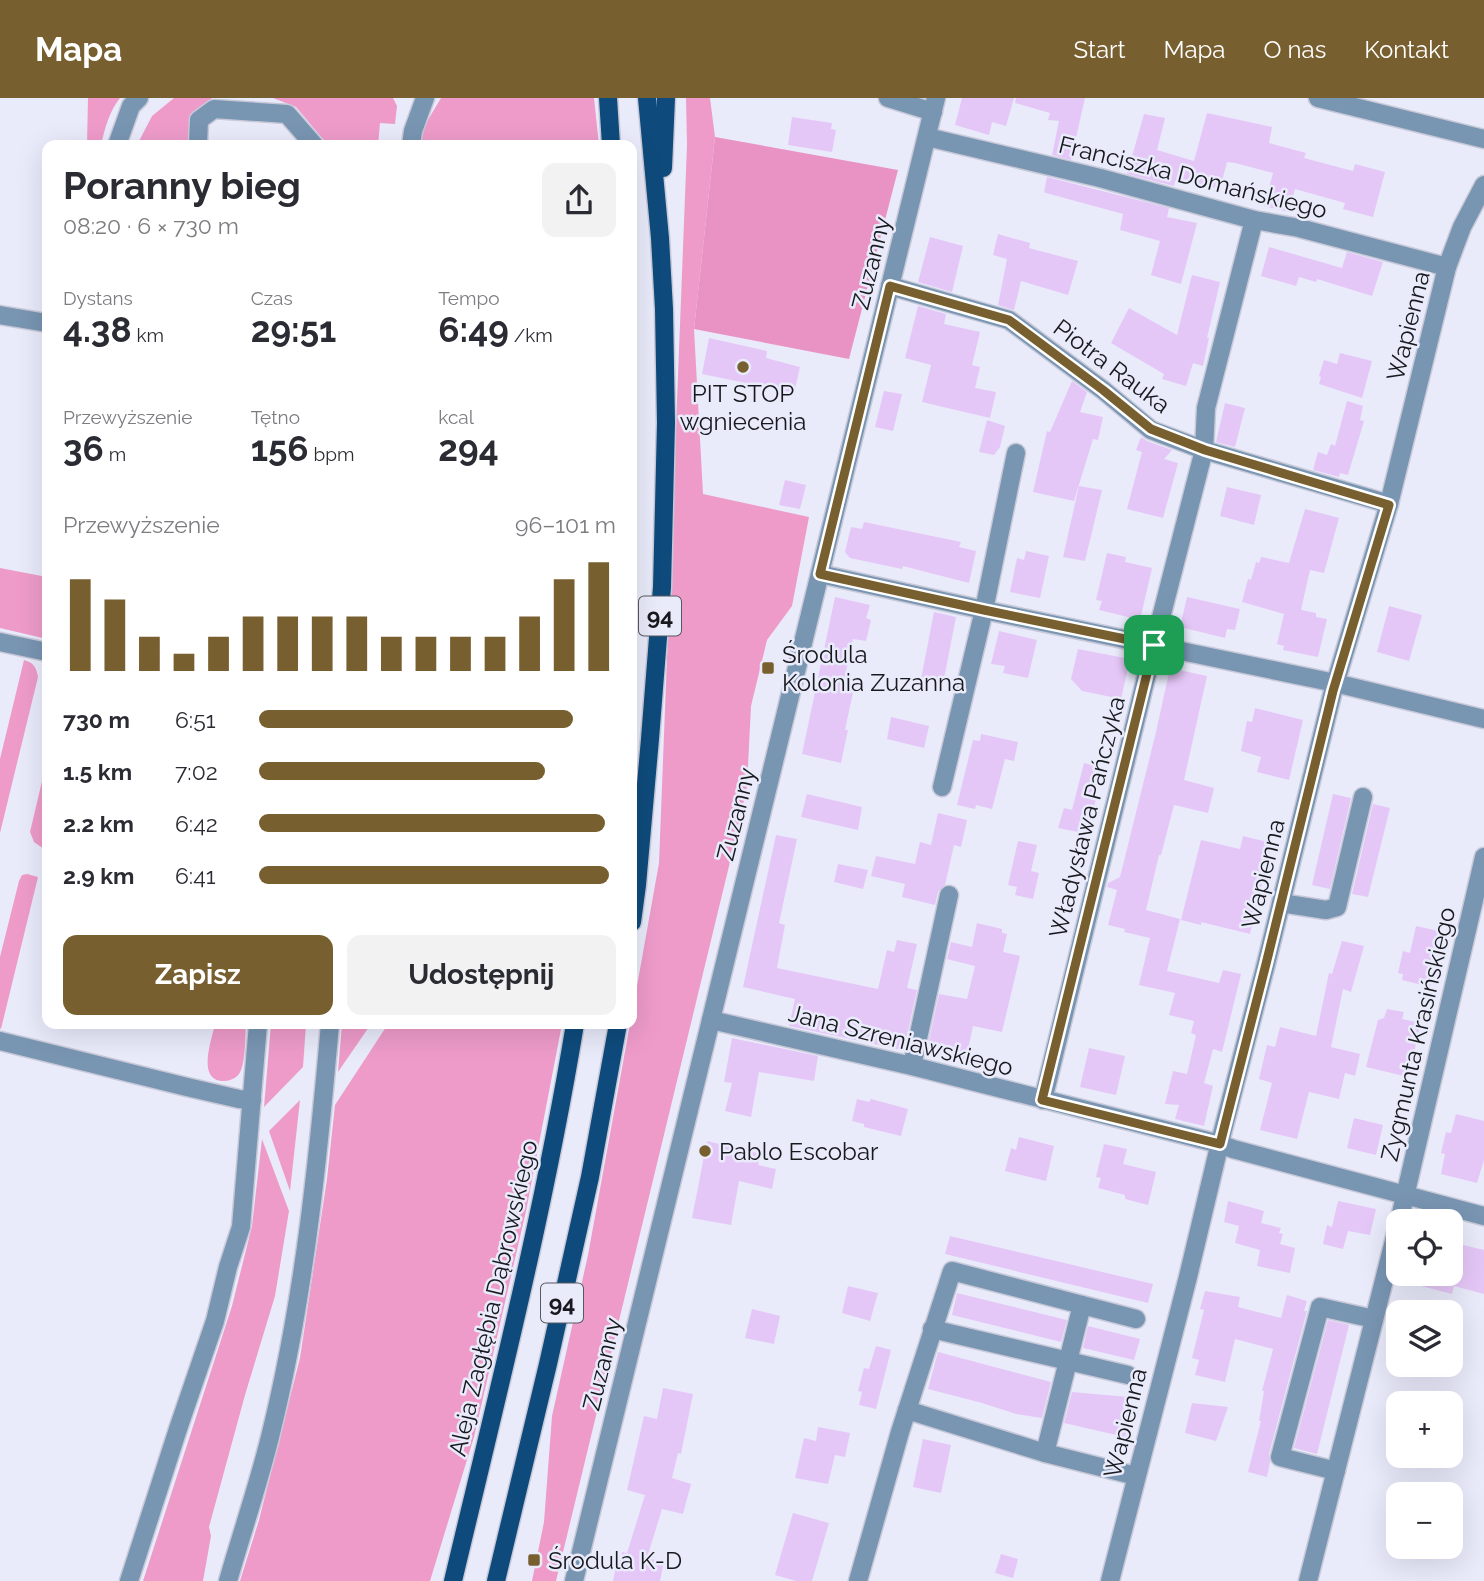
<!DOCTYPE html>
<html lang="pl">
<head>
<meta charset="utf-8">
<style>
	:root { --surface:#fff; --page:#f2f2f3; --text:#2b2b33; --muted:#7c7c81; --accent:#785f30 }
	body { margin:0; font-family:Raleway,sans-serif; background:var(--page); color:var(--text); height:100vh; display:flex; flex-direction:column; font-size:26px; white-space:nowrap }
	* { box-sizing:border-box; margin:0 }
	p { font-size:23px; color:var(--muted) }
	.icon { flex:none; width:38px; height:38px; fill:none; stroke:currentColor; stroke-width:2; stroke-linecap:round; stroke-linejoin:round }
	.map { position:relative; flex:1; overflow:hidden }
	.details { position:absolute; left:42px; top:42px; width:595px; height:889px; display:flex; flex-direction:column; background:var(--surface); border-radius:14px; box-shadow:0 7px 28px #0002 }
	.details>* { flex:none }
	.controls { position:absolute; left:1386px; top:1111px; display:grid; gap:14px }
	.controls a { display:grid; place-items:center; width:77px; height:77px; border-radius:14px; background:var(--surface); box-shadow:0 7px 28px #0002; font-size:35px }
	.pin { position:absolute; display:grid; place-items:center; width:60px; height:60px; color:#fff; margin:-30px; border-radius:14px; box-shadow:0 4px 10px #0006 }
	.round { display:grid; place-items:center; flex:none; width:74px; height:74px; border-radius:14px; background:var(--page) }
	.head { display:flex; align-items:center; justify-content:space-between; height:119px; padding:0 21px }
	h1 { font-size:38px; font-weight:700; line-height:52px }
	.stats { display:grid; grid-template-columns:repeat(3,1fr); gap:10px; height:119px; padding:7px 21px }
	.stats div { display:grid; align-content:center }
	.stats b { font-size:35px; font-weight:700 }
	.stats small { font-size:19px; font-weight:400 }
	.stats p { font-size:19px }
	.chart { height:196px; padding:14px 21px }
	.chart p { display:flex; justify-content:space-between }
	.chart svg { width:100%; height:126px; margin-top:7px; stroke:var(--accent); stroke-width:6 }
	.primary-button { display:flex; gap:14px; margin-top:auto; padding:14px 21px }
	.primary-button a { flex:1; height:80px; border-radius:14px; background:var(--accent); color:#fff; font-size:28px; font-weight:700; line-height:80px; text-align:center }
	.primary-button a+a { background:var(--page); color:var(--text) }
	ul { padding:0 21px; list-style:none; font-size:23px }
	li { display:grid; grid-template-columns:112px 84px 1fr; align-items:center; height:52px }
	li i { height:18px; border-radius:9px; background:var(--accent) }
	header { display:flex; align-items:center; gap:42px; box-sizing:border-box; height:98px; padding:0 35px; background:var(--accent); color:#fff }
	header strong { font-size:33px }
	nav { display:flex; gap:38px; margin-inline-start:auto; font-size:24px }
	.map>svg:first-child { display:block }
	.green { fill:#ee9bca }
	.forest { fill:#e993c4 }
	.building { fill:#e5c7f7 }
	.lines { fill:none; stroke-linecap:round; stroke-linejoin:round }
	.minor-casing { stroke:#c8c9d8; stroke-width:21 }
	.major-casing { stroke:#c8c9d8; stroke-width:21 }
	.minor { stroke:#7895b2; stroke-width:18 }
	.major { stroke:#0e4b7c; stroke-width:18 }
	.route-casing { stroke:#fff; stroke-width:14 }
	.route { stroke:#785f30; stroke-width:9 }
	.poi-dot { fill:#785f30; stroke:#e9ebfb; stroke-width:2.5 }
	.labels { text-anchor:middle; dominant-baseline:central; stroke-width:5; stroke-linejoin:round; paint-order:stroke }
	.shield { fill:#e9ebfb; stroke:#575860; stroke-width:2 }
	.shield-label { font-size:23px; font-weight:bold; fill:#18191e }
	.street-label { font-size:24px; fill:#18191e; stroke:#e9ebfb }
	.poi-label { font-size:24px; fill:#18191e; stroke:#e9ebfb; text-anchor:start }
</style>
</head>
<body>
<header>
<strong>Mapa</strong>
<nav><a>Start</a><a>Mapa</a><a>O nas</a><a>Kontakt</a></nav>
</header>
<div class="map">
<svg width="1484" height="1483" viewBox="0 0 1484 1483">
	<rect width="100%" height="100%" fill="#e9ebfb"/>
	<g class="green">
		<path d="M88 0H120C109 14 105 30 101 47H87Z"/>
		<path d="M174 0H212C192 15 193 23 192 47H137L152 18Z"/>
		<polygon points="273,0 393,0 397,8 395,26 380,25 378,47 328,47 296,9"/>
		<polygon points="441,0 594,0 599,47 420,47 423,30"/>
		<polygon points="686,0 710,0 715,39 694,231 703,396 809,419 792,508 767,542 751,608 747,688 737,735 556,1483 532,1483 544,1424 552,1318 588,1157 630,926 632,926 632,916 659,765 687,47"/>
		<polygon points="0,470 47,479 47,541 0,530"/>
		<path d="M24 562C34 565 36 569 38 579L0 735V661Z"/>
		<polygon points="47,662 47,737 44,751 34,744 30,734"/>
		<polygon points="27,776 38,779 1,931 0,930 0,859 19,783 22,777"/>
		<path d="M215 926H246C245 938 246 966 239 976 236 980 230 983 224 983 196 983 212 941 215 926Z"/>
		<polygon points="271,926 306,926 303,969 264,1009"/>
		<polygon points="342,926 371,926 338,974"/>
		<polygon points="388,926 562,926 526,1113 474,1339 430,1483 240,1483 259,1422 300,1260 327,1081 335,1007"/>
		<polygon points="300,1002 290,1093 269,1033"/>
		<polygon points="262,1041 289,1113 275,1198 245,1297 209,1429 211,1438 203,1483 143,1483 232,1208 252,1128"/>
	</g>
	<polygon class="forest" points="715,39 898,72 849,261 694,231"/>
	<g class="building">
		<polygon points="962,0 1014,0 1006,28 992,24 989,37 955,27"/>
		<polygon points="1016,0 1085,0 1071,62 1052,57 1059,23 1048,22 1050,15 1015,5"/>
		<polygon points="1207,15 1272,29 1269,45 1306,55 1304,60 1353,73 1355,66 1385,74 1373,119 1343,111 1345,105 1295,91 1289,114 1264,108 1273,75 1235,65 1227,64 1220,91 1182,82 1181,84 1175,83 1174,88 1127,76 1144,16 1165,20 1157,52 1194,63"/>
		<polygon points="792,19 832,25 831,31 836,32 832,54 788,47"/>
		<polygon points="1047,79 1169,110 1167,119 1197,125 1181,186 1151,177 1160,143 1120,132 1123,116 1046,95 1044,94"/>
		<polygon points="998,136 1030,145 1029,150 1078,163 1068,197 1021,183 1014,212 998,207 1007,161 993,157"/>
		<polygon points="930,139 963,148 952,194 918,184"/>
		<polygon points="1269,149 1342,170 1347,154 1383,164 1372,198 1317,181 1316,184 1299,179 1296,188 1261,178"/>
		<polygon points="1192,177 1220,184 1207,240 1209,240 1203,268 1193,265 1186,288 1162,281 1164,276 1111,245 1129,210 1177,237"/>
		<polygon points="918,208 946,216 944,226 980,234 972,267 980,269 975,290 996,294 990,320 922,304 931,267 905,260"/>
		<polygon points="709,240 767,253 766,260 800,269 794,295 702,276"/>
		<polygon points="1340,255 1372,263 1362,300 1319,286 1321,279 1319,278 1324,262 1337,266"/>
		<polygon points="1072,283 1087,294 1080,314 1103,319 1098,342 1093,341 1074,403 1033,394 1047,333 1050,334"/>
		<polygon points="884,293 902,296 893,333 875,329"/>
		<polygon points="1347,303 1363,308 1360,322 1364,323 1348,377 1340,375 1339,379 1313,372 1318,354 1327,357 1331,346 1335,348"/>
		<polygon points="1225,305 1245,310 1235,349 1216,344"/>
		<polygon points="987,322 1005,328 1000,349 994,357 979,354"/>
		<polygon points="1141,339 1147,343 1172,352 1164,361 1178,365 1163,420 1127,411 1142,354 1136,352"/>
		<polygon points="785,382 806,387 800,411 779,407"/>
		<polygon points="1079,388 1102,392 1085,463 1063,459"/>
		<polygon points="1227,389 1261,397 1254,427 1220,418"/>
		<polygon points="1305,411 1339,420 1324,475 1310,472 1301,512 1316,515 1316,519 1327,521 1318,559 1283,552 1284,548 1277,546 1284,516 1242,504 1248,481 1251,482 1256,464 1259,465 1261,459 1289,465"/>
		<polygon points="864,424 961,444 959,449 976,453 969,485 903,468 902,471 850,460 845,454 851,429 862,431"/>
		<polygon points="1026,453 1049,458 1040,500 1010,494 1017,460 1024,462"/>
		<polygon points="1107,455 1126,459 1125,464 1152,470 1140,522 1099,512 1102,503 1096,502"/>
		<polygon points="835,499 870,507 866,520 871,522 866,543 853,541 844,582 855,585 845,632 848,632 841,665 802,656"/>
		<polygon points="1187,499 1240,511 1235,532 1227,531 1225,540 1180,529"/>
		<polygon points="1389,508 1422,517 1409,563 1377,554"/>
		<polygon points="934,514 956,519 943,586 921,581"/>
		<polygon points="999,533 1037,542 1028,580 1003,575 1005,568 991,566"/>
		<polygon points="1078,551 1130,561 1121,601 1082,593 1071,581"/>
		<polygon points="1170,570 1207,578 1184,682 1214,690 1208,715 1174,707 1161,757 1159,757 1146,812 1180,821 1167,873 1219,885 1223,872 1241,876 1222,954 1213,951 1204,985 1213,988 1204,1028 1175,1021 1179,1007 1165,1006 1173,973 1187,976 1196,937 1191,935 1194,923 1169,917 1175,895 1139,887 1150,840 1124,834 1125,831 1108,827 1117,792 1107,789 1108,785 1120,779 1156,634"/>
		<polygon points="1255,610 1303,622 1289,682 1257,674 1261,659 1241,653 1247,623 1252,624"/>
		<polygon points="891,619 929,628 924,650 887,641"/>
		<polygon points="981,636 1018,644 1014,663 1005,661 992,711 976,707 975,711 957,707 973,642 980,643"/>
		<polygon points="1084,665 1103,670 1088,736 1058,730 1064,710 1072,712"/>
		<polygon points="807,696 862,709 858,732 801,719"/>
		<polygon points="1333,696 1351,700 1330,791 1312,787"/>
		<polygon points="1373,706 1390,710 1368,799 1352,796"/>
		<polygon points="938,715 967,722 961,749 954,747 945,787 938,794 935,807 902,799 905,786 871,778 876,758 915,766 920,744 931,747"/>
		<polygon points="776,737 797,741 779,825 785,827 777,870 878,891 887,852 894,854 897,842 917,846 907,890 917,892 904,951 902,952 789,928 795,901 743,889"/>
		<polygon points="1243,738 1272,745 1250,836 1201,824 1201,827 1181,822 1201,742 1240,751"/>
		<polygon points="1018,743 1037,747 1031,773 1039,775 1033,801 1015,797 1017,789 1008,787"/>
		<polygon points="838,766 868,772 863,791 834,784"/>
		<polygon points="977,825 1002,831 1002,835 1007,836 1003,854 1020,858 1002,934 973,928 965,965 926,956 939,896 967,901 975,868 947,861 951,844 972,849"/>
		<polygon points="1416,828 1443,834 1430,889 1402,882 1403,876 1398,875 1403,853 1410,855"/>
		<polygon points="1342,843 1364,848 1351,894 1343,891 1331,949 1360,956 1355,978 1345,975 1339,1001 1309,994 1297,1041 1260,1032 1272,985 1259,981 1267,947 1275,949 1280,929 1316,938 1329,875 1332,876"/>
		<polygon points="1387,911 1404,914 1402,921 1421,925 1408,979 1366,969 1378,922 1384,920"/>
		<polygon points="732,940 818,958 814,983 759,974 751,1019 725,1013 732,985 724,984"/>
		<polygon points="1089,950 1125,958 1116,997 1080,989"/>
		<polygon points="857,1001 869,1004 871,1001 908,1011 901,1038 864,1029 864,1026 852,1023"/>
		<polygon points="1456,1016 1484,1023 1484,1062 1477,1085 1441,1076 1445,1056 1441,1055 1446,1034 1451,1035"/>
		<polygon points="1354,1020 1383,1027 1376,1057 1347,1050"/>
		<polygon points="1019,1039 1054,1048 1046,1083 1005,1073 1011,1050 1016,1052"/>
		<polygon points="707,1043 761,1056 758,1067 776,1071 772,1091 739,1083 731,1127 692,1120"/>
		<polygon points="1104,1046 1127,1051 1123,1066 1156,1074 1148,1107 1125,1101 1125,1097 1098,1090 1101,1080 1096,1079"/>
		<polygon points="1228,1103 1264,1113 1261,1125 1281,1130 1279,1135 1283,1136 1280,1146 1295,1150 1290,1175 1257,1168 1260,1152 1235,1145 1239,1128 1224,1124"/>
		<polygon points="1338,1103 1376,1111 1370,1137 1348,1133 1343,1151 1323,1146 1327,1127 1332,1129"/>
		<polygon points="950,1138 1153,1186 1148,1205 945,1156"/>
		<polygon points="1451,1144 1484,1152 1484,1196 1454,1188 1452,1196 1398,1182 1399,1176 1451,1176"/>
		<polygon points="848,1188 878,1195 870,1223 842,1215"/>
		<polygon points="1205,1193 1240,1199 1238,1209 1281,1220 1287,1197 1307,1203 1304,1213 1307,1213 1269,1356 1270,1364 1267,1379 1248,1374 1261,1323 1259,1323 1264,1293 1262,1293 1273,1251 1235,1241 1225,1284 1195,1277 1199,1262 1192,1260 1204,1212 1200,1211"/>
		<polygon points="957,1195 1067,1222 1061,1244 952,1217"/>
		<polygon points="752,1211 780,1218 774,1246 745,1240"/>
		<polygon points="1328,1222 1349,1227 1317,1356 1294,1350"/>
		<polygon points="1088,1228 1140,1241 1134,1262 1083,1250"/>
		<polygon points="876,1248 891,1252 876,1311 859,1307 862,1294 858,1293 864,1270 869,1271"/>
		<polygon points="938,1254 1051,1284 1042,1320 1016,1316 982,1305 928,1291"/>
		<polygon points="663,1290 693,1296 681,1356 678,1355 672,1380 691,1386 683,1416 662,1411 647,1460 664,1464 660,1483 613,1483 618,1459 621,1460 622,1454 627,1455 645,1397 627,1392 644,1318 657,1321"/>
		<polygon points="1072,1294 1129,1299 1127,1319 1130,1319 1125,1339 1064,1325"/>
		<polygon points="1192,1305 1228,1309 1216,1343 1185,1335"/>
		<polygon points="818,1329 850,1335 845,1359 835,1357 828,1386 795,1380 804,1340 816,1343"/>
		<polygon points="923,1341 951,1347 941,1395 913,1389"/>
		<polygon points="793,1415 829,1425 812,1483 796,1483 775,1477"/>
		<polygon points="1001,1456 1018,1461 1013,1480 995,1475"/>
	</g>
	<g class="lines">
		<g class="minor-casing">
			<g id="minor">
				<polyline points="888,0 933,14"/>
				<polyline points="1318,0 1484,41"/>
				<polyline points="927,39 1100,80 1254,122 1299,130 1447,169"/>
				<polyline points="117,47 131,8 139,0"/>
				<polyline points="198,47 199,22 214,11 287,16 314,47"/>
				<polyline points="411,47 413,33 425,0"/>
				<polyline points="890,188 1009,222 1103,292 1151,332 1204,352 1389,406"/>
				<polyline points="0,217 47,225"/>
				<polyline points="820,476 984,512 1335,585 1484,621"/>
				<polyline points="0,544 47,554"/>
				<polyline points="942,689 984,512 1016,355"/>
				<polyline points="1281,805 1326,812 1337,809 1363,699"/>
				<polyline points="711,922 912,968 1220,1046 1233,1051 1484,1118"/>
				<polyline points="0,943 187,989 239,1001 252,1002"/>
				<polyline points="912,968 949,797"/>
				<polyline points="1043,1002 1154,547 1204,352 1206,310 1254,122"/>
				<polyline points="1399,1124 1484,759"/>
				<polyline points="932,1231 1128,1277"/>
				<polyline points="907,1312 1045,1355 1136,1378"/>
				<polyline points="1045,1355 1082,1207"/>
				<polyline points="1336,1373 1280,1359 1320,1209 1374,1221"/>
				<polyline points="129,1483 179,1328 215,1223 228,1169 241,1129 258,926"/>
				<path d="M228 1483C242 1434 259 1385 271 1335 304 1201 318 1063 330 926"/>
				<polyline points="574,1483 936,0"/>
				<polyline points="858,1483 900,1334 952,1173 1136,1221"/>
				<polyline points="1110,1483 1188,1179 1222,1036 1266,866 1333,593 1389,406 1447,169 1462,129 1484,87"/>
				<polyline points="1308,1483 1398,1127"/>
			</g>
		</g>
		<g class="major-casing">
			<g id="major">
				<polyline points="608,0 611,47"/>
				<polyline points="663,70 666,0"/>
				<polyline points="632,824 637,787 650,641 662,489 666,325 664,211 660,140 647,0"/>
				<path d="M453 1483C497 1298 544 1114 575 926"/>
				<polyline points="496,1483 548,1266 590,1079 618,926"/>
			</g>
		</g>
		<use href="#minor" class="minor"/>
		<use href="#major" class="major"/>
	</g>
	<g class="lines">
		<g class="route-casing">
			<polygon id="route" points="890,188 1009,222 1103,292 1151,331 1205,352 1389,407 1333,593 1266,866 1220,1046 1042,1002 1154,547 984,512 820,476"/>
		</g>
		<use href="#route" class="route"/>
	</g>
	<g class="poi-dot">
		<circle cx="743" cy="269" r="7"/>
		<rect x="761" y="563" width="14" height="14" rx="3.5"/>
		<circle cx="705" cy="1053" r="7"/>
		<rect x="527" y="1455" width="14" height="14" rx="3.5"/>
	</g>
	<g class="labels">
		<g class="shield">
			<rect x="639" y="498.5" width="42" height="39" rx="5"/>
			<rect x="541" y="1185.5" width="42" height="39" rx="5"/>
		</g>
		<g class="shield-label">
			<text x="660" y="518">94</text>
			<text x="562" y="1205">94</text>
		</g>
		<g class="street-label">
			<text transform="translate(1193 79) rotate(14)">Franciszka Domańskiego</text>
			<text transform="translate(871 165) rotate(-76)">Zuzanny</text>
			<text transform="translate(1408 228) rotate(-76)">Wapienna</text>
			<text transform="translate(1112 268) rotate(37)">Piotra Rauka</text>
			<text transform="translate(736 716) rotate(-76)">Zuzanny</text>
			<text transform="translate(1087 719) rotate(-76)">Władysława Pańczyka</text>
			<text transform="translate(1263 776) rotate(-76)">Wapienna</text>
			<text transform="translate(1418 936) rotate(-77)">Zygmunta Krasińskiego</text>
			<text transform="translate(901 942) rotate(14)">Jana Szreniawskiego</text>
			<text transform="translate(493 1200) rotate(-77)">Aleja Zagłębia Dąbrowskiego</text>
			<text transform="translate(602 1266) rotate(-76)">Zuzanny</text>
			<text transform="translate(1125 1325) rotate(-76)">Wapienna</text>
		</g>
		<g class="poi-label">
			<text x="743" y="295" text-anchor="middle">PIT STOP<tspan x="743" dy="28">wgniecenia</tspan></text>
			<text x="782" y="556">Środula<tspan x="782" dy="28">Kolonia Zuzanna</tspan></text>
			<text x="719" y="1053">Pablo Escobar</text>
			<text x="548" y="1462">Środula K-D</text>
		</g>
	</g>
</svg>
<div class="controls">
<a><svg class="icon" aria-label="locate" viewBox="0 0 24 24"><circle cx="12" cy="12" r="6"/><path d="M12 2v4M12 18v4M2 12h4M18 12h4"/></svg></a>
<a><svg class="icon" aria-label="layers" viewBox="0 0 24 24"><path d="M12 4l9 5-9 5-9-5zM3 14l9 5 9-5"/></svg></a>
<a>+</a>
<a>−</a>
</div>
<div class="pin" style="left:1154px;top:547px;background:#1e9e55"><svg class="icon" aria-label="arrive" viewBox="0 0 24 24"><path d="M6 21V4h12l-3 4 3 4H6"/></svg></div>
<section class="details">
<div class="head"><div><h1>Poranny bieg</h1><p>08:20 · 6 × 730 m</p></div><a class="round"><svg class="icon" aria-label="share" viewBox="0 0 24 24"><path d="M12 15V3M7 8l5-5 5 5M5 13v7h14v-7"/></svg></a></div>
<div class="stats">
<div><p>Dystans</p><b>4.38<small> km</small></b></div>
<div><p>Czas</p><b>29:51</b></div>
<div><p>Tempo</p><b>6:49<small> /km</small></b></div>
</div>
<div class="stats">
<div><p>Przewyższenie</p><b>36<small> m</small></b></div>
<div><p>Tętno</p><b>156<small> bpm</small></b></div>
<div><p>kcal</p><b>294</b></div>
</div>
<div class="chart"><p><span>Przewyższenie</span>96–101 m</p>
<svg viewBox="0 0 160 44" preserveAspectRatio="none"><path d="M5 44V12M15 44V19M25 44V32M35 44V38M45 44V32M55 44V25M65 44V25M75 44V25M85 44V25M95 44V32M105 44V32M115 44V32M125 44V32M135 44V25M145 44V12M155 44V6"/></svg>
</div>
<ul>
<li><b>730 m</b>6:51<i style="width:88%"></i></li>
<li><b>1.5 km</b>7:02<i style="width:80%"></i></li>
<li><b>2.2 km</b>6:42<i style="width:97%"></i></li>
<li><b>2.9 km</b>6:41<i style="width:98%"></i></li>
</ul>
<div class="primary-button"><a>Zapisz</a><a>Udostępnij</a></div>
</section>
</div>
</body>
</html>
